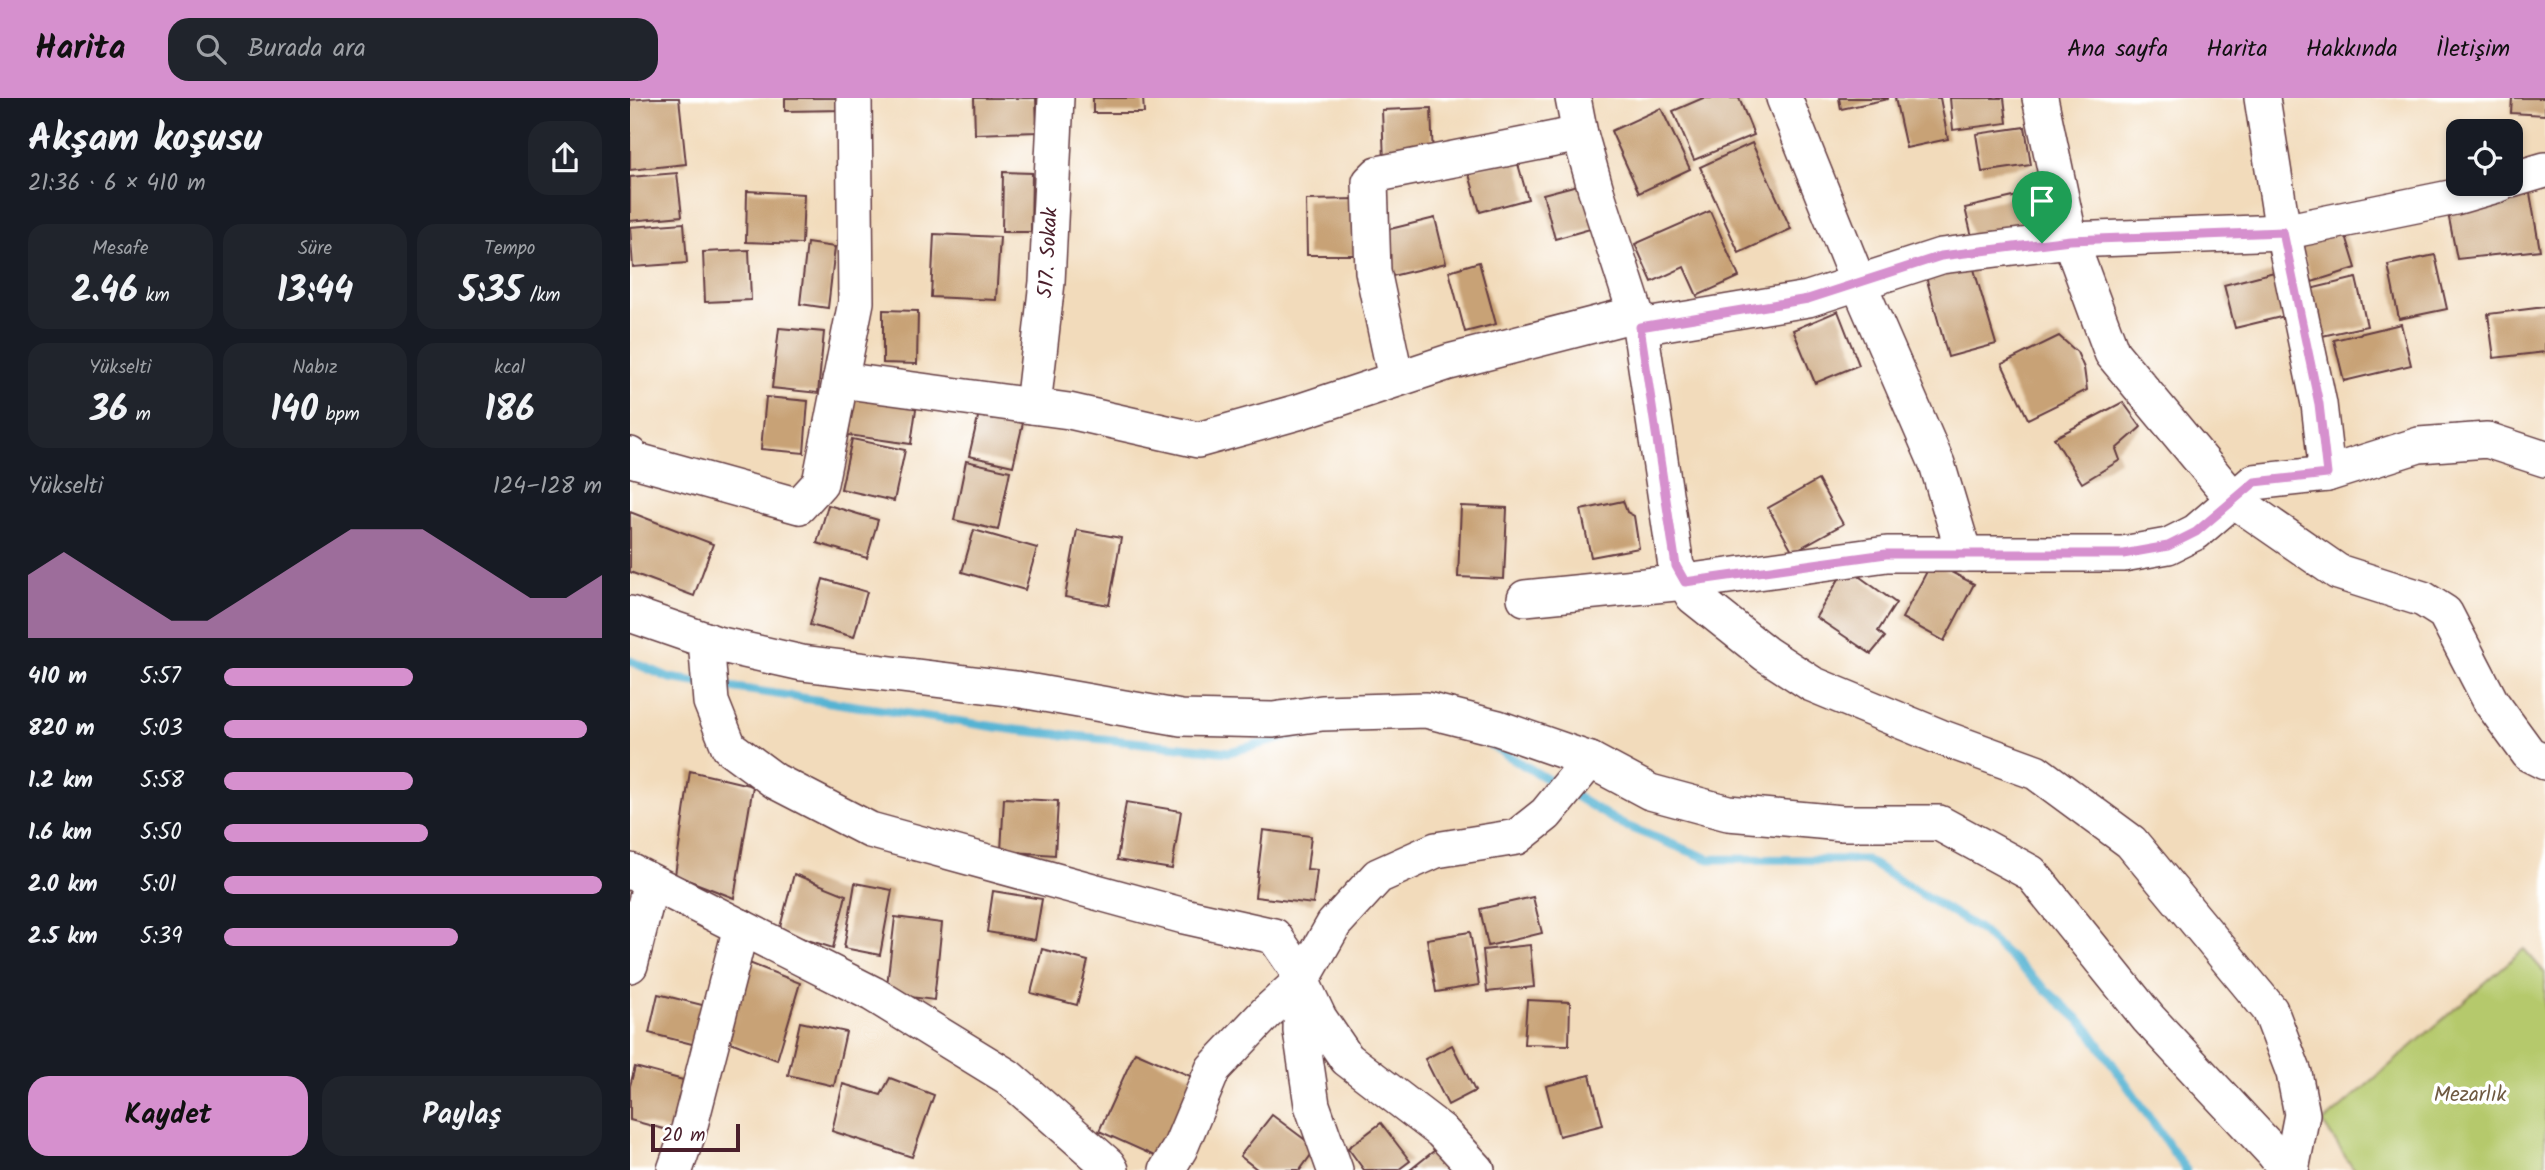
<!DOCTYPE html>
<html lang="tr">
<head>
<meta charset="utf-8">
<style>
	:root { --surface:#171b24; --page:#20242c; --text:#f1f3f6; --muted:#9ea1a6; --accent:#d690ce }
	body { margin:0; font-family:Kalam,sans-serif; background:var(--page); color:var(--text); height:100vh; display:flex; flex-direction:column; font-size:26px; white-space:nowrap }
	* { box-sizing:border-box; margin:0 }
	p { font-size:23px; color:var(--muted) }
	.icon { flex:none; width:38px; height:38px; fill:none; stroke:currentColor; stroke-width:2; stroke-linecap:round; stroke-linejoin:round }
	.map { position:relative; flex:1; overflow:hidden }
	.side { display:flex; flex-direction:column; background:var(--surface); width:630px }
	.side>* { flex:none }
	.controls { position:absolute; left:1816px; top:21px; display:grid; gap:14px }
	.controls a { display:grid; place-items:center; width:77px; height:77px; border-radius:14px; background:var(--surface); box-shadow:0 4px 10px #0003; font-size:35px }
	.scale { position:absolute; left:21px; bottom:18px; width:89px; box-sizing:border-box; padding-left:7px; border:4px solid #4a1f2b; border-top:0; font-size:19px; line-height:24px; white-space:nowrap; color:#4a1f2b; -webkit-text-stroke:5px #fff; paint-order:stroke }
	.pin { position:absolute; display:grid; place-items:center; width:60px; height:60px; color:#fff; margin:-72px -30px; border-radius:50% 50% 50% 0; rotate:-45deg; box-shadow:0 0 7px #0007 }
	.pin .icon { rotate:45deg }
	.round { display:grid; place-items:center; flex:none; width:74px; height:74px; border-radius:21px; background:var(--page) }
	.head { display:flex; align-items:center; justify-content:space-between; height:119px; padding:0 28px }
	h1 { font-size:38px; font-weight:700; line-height:52px }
	.figures { display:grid; grid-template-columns:repeat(3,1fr); gap:10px; height:119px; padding:7px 28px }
	.figures div { display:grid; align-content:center; border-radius:18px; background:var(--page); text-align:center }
	.figures b { font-size:35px; font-weight:700 }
	.figures small { font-size:19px; font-weight:400 }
	.figures p { font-size:19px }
	.chart { height:196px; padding:14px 28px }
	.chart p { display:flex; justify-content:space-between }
	.chart svg { width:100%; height:126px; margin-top:7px; fill:var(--accent); opacity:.7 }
	.action { display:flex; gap:14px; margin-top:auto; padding:14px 28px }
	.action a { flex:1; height:80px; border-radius:21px; background:var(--accent); color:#111; font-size:28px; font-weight:700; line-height:80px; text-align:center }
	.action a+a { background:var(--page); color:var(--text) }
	ul { padding:0 28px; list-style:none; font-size:23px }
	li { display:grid; grid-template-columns:112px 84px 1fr; align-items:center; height:52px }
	li i { height:18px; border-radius:9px; background:var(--accent) }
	header { display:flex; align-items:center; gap:42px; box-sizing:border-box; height:98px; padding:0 35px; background:var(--accent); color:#111 }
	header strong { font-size:33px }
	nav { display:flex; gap:38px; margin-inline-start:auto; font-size:24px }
	.search { width:490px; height:63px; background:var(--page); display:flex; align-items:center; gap:18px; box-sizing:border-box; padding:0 24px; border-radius:21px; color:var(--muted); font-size:26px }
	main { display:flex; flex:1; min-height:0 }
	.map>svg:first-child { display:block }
	.green { fill:#b5c96c; stroke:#80744c; stroke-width:2 }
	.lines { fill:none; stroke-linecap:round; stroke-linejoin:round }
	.stream { stroke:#54b3d3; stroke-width:9 }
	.building { fill:#c8a276 }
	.minor-casing { stroke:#633b41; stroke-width:38 }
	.minor { stroke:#fff; stroke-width:35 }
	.route-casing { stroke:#fff; stroke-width:14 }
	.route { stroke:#d690ce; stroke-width:9 }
	.labels { text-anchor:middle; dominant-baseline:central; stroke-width:7; stroke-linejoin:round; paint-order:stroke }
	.street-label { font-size:21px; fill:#4a1f2b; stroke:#fff }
	.park-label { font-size:21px; fill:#6f5a42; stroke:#fff }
</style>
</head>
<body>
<header>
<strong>Harita</strong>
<div class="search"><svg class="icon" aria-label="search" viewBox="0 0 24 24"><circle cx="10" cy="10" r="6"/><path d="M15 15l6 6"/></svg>Burada ara</div>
<nav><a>Ana sayfa</a><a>Harita</a><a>Hakkında</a><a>İletişim</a></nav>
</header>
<main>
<section class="side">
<div class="head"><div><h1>Akşam koşusu</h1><p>21:36 · 6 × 410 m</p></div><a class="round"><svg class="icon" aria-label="share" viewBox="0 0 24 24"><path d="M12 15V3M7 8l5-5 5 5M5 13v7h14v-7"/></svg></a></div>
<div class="figures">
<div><p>Mesafe</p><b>2.46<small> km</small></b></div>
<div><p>Süre</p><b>13:44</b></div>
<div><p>Tempo</p><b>5:35<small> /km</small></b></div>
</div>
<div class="figures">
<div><p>Yükselti</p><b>36<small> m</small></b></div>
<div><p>Nabız</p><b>140<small> bpm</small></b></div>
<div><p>kcal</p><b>186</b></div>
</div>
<div class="chart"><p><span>Yükselti</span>124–128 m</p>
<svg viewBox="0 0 160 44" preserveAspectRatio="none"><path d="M0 44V22L10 14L20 22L30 30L40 38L50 38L60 30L70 22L80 14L90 6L100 6L110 6L120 14L130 22L140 30L150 30L160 22V44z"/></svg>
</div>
<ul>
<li><b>410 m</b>5:57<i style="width:50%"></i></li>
<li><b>820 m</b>5:03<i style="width:96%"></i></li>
<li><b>1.2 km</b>5:58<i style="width:50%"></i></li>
<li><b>1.6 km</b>5:50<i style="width:54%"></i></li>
<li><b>2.0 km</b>5:01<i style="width:100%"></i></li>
<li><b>2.5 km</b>5:39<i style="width:62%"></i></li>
</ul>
<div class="action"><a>Kaydet</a><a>Paylaş</a></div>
</section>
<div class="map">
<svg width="1915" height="1072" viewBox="0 0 1915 1072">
	<rect width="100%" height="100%" fill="#fff"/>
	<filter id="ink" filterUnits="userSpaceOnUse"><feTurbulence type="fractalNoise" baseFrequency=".0143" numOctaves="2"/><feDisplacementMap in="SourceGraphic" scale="14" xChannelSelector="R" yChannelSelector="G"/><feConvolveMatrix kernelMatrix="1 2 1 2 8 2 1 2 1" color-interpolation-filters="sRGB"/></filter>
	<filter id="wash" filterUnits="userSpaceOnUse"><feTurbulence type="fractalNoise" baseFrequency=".00686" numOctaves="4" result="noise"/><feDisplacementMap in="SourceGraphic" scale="28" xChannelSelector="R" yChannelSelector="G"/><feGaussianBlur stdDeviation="1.57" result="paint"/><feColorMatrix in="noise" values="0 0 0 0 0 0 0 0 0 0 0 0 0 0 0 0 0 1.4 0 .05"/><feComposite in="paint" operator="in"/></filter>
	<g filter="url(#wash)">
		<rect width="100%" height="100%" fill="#f2dbbb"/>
		<polygon class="green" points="1894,851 1915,875 1915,1072 1724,1072 1693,1025"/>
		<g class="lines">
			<g class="stream">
				<polyline points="0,563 40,580 72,585"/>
				<polyline points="86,587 386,632 599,654 677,634"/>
				<polyline points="849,640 930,689"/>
				<polyline points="942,696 991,726 1079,761 1236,762 1349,831 1456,928 1556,1072"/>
			</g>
		</g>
		<g id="blocks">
			<g class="building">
				<polygon points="22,0 49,0 56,66 0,72 0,2"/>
				<polygon points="155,0 214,0 214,12 155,13"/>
				<polygon points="344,0 406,0 407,34 345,36"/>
				<polygon points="463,0 513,0 514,15 463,15"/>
				<polygon points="1073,0 1109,0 1124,37 1064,62 1043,13"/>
				<polygon points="1209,0 1258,0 1258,1 1211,11"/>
				<polygon points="1265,0 1310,0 1318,41 1276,50"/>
				<polygon points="1320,0 1374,0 1377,25 1323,32"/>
				<polygon points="1882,0 1915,0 1915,17 1881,15"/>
				<polygon points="801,10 803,61 754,63 752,12"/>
				<polygon points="1031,10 1060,71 1009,95 981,33"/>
				<polygon points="1395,29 1401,67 1352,74 1346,36"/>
				<polygon points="1122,45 1161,131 1109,155 1070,69"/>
				<polygon points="886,59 898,101 850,114 838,73"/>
				<polygon points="373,74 402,75 401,134 372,134"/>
				<polygon points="47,75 52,118 0,123 0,79"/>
				<polygon points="955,85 967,129 925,141 913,96"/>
				<polygon points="117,93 174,96 172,146 116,144"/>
				<polygon points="1401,95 1409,128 1343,143 1335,110"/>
				<polygon points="1900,95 1910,152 1827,161 1818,115 1848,101"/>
				<polygon points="728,101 728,157 677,157 676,102"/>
				<polygon points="1080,113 1109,179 1067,198 1054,169 1022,184 1005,146"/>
				<polygon points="805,120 816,165 762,178 752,133"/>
				<polygon points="54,125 57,165 3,169 0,129"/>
				<polygon points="1714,131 1726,170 1682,184 1669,144"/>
				<polygon points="304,136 370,139 366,202 301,199"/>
				<polygon points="177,145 205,149 198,210 170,206"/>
				<polygon points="119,152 121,202 75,204 73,154"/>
				<polygon points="1805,157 1817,211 1769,221 1758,167"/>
				<polygon points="1341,161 1366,246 1318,259 1295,175"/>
				<polygon points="849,164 866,226 835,234 819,173"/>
				<polygon points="1648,173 1659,217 1605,230 1594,187"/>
				<polygon points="1726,180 1737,228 1692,238 1680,191"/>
				<polygon points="1915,209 1915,254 1864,260 1858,216"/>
				<polygon points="253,212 288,213 287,266 253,265"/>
				<polygon points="1208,213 1229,267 1185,285 1163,232"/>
				<polygon points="1771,226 1781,267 1714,283 1704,242"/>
				<polygon points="149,230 194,234 188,295 142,290"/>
				<polygon points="1429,238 1447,254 1454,270 1457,292 1398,321 1372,266"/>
				<polygon points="224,295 287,304 281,346 218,337"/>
				<polygon points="136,299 178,303 174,355 131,351"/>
				<polygon points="1493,304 1511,329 1486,351 1490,362 1452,385 1424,340"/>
				<polygon points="349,315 393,325 383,368 339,358"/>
				<polygon points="222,341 275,352 264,403 211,391"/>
				<polygon points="336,363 380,373 368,432 324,422"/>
				<polygon points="1188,382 1213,426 1163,454 1138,410"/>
				<polygon points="993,403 997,414 1004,418 1009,450 961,459 951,412"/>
				<polygon points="198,407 248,422 237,460 187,445"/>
				<polygon points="831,408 877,410 874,481 828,479"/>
				<polygon points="0,414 83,446 64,498 0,474"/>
				<polygon points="344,432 407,450 395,492 332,474"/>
				<polygon points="447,432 491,440 479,507 435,499"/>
				<polygon points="1302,464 1344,486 1314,543 1272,520"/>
				<polygon points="1223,474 1266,505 1248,533 1255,539 1241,556 1186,519 1212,476"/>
				<polygon points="193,481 237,494 224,539 180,527"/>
				<polygon points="60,673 123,688 104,800 45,777"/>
				<polygon points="374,700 428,703 425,757 371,753"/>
				<polygon points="496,704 551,713 542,771 487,762"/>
				<polygon points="633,732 681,738 677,771 687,772 683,806 625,799"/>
				<polygon points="164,776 216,797 203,850 149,833"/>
				<polygon points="225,785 262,792 250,857 214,850"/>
				<polygon points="363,793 412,801 405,842 357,834"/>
				<polygon points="903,799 912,835 858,848 850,811"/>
				<polygon points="265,819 312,825 304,902 256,896"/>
				<polygon points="840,834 849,887 806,894 797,841"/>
				<polygon points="900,847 904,889 857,894 853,852"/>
				<polygon points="412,851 458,863 447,907 401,895"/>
				<polygon points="114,863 170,885 147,962 90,940"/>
				<polygon points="28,896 76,908 66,947 19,935"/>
				<polygon points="897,902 940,904 939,947 894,946"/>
				<polygon points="170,924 216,934 204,988 158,977"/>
				<polygon points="822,947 845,993 818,1007 795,961"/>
				<polygon points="505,954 565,980 529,1060 469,1033"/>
				<polygon points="5,969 53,982 41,1033 0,1022 0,988"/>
				<polygon points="960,977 973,1027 929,1038 916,988"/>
				<polygon points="260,980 304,997 282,1059 202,1033 213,986 251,997"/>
				<polygon points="642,1017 686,1050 670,1072 628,1072 610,1058"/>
				<polygon points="751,1025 780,1063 768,1072 734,1072 718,1050"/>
				<polygon points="809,1049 827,1072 780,1072"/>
			</g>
		</g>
	</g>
	<g filter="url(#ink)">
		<use href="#blocks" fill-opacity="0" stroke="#633b41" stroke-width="2"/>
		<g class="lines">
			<g class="minor-casing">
				<g id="minor">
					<polyline points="943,0 950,36 967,96 1010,229 1046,468 1063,498 1136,556 1182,586 1310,639 1406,674 1501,744 1640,912 1664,975 1672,1016 1661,1072"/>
					<polyline points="1154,0 1228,184 1307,366 1334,456"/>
					<polyline points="1410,0 1440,142 1482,255 1604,402 1708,474 1793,501 1815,515 1861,604 1899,656 1915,664"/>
					<polyline points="1632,0 1653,134 1689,306 1697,376"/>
					<polyline points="1881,82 1915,72"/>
					<polyline points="1010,229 1178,201 1311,158 1440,142 1653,134 1825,99 1870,86"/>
					<polyline points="766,281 743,173 740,84 748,76 950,36"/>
					<polyline points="210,282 439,313 568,342 668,314 819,264 1005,216"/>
					<path id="s1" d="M403 308 417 184 426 0"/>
					<polyline points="0,357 4,362 169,408 190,385 226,204 224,0"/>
					<polyline points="895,500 1055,484 1257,456 1493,456 1538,448 1566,434 1624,384 1697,376 1789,347 1857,342 1915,361"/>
					<polyline points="0,516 87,546 172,565 386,591 551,620 643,622 692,615 796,612 868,630 960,662 1020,694 1098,715 1212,725 1309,725 1401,775 1518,920 1642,1053 1657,1072"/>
					<polyline points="76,542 81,604 99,649 145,683 240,732 554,818 644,838 664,867 689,920 717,961 811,1033 847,1072"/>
					<polyline points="0,773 243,896 378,979 478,1067 481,1072"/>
					<polyline points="0,867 21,784"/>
					<polyline points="45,1072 58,1035 111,829"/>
					<polyline points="537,1072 550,1050 583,971 636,915 672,882"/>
					<polyline points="705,1072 682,1007 671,933 672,882 704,826 748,778 806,752 887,739 916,716 960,662"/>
				</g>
			</g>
			<use href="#minor" class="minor"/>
		</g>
	</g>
	<g class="lines" filter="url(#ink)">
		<g class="route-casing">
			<polygon id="route" points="1653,134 1689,306 1697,376 1625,384 1566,434 1538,448 1493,456 1256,456 1055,484 1046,468 1010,229 1178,201 1311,158 1440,142"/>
		</g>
		<use href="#route" class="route"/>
	</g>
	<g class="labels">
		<g class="street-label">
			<text stroke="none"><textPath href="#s1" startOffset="154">517. Sokak</textPath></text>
		</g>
		<g class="park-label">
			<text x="1840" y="997">Mezarlık</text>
		</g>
	</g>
</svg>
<div class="controls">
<a><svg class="icon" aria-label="locate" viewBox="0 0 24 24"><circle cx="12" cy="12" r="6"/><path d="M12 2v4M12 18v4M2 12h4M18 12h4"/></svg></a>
</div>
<div class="scale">20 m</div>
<div class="pin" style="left:1412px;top:145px;background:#1e9e55"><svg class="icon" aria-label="arrive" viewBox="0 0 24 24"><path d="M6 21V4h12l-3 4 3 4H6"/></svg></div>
</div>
</main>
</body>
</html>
